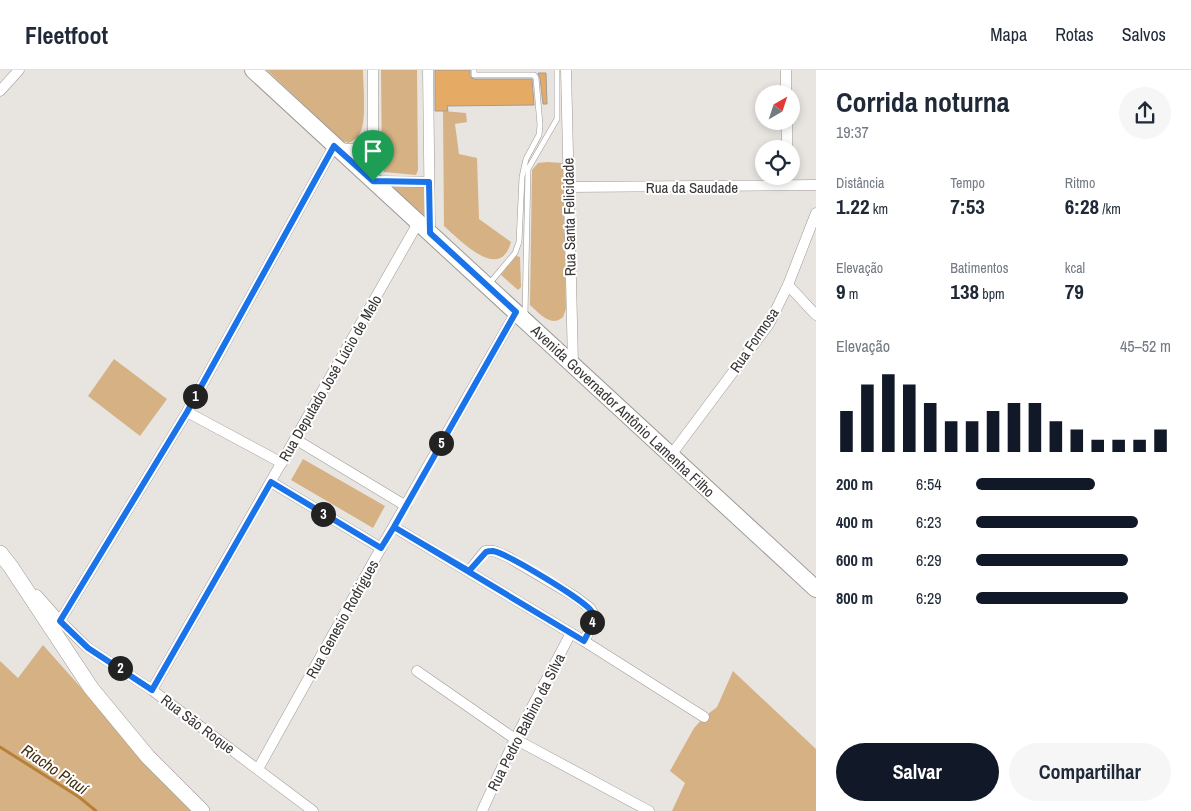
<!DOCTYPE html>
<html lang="pt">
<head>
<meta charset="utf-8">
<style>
	:root { --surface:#fff; --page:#f6f6f7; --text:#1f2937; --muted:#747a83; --line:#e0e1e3; --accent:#111827 }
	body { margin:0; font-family:"Archivo Narrow",sans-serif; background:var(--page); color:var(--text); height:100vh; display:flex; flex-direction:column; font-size:19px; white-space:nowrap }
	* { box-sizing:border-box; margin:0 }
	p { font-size:16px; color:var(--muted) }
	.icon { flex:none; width:28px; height:28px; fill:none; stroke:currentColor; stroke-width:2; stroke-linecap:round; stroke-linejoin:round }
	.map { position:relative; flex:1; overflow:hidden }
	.side { display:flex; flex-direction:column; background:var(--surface); width:375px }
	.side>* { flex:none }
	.needle { width:32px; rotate:39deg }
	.controls { position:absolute; left:755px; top:15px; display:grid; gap:10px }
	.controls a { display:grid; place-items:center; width:45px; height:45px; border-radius:50%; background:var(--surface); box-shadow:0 2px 8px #0003; font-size:25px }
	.pin { position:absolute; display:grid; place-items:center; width:42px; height:42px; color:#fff; margin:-51px -21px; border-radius:50% 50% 50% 0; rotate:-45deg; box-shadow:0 0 5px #0007 }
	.pin .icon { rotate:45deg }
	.km { position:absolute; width:25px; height:25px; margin:-12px; border-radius:50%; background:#222; color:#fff; font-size:14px; line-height:25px; text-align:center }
	.round { display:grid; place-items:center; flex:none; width:52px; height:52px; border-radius:26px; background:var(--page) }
	.overview { display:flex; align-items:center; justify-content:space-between; height:85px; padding:0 20px }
	h1 { font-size:28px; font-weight:700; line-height:38px }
	.figures { display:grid; grid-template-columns:repeat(3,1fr); gap:8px; height:85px; padding:5px 20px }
	.figures div { display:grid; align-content:center }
	.figures b { font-size:21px; font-weight:700 }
	.figures small { font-size:14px; font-weight:400 }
	.figures p { font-size:14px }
	.chart { height:140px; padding:10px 20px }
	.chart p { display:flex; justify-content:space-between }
	.chart svg { width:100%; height:90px; margin-top:5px; stroke:var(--accent); stroke-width:6 }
	.button { display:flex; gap:10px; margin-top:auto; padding:10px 20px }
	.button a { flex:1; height:58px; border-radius:30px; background:var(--accent); color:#fff; font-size:20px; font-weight:700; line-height:58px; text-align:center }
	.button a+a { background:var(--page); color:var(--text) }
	ul { padding:0 20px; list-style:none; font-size:16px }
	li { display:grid; grid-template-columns:80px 60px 1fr; align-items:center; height:38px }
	li i { height:12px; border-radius:6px; background:var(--accent) }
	header { display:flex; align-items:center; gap:30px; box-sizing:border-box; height:70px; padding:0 25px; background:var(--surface); border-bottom:1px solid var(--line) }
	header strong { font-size:24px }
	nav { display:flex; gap:28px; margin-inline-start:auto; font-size:18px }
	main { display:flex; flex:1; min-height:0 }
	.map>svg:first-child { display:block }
	.green { fill:#d6b184 }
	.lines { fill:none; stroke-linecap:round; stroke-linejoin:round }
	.stream { stroke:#b88037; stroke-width:3 }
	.building { fill:#e5ab64; stroke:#9e9b98 }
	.service-casing { stroke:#9d9a96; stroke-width:6 }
	.minor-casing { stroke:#9d9a96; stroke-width:11 }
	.secondary-casing { stroke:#9d9a96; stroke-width:16 }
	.primary-casing { stroke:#9d9a96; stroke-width:18 }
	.service { stroke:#fff; stroke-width:5 }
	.minor { stroke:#fff; stroke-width:10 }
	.secondary { stroke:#fff; stroke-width:15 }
	.primary { stroke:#fff; stroke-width:16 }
	.route-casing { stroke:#fff; stroke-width:10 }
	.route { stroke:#1a73e8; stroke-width:6 }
	.labels { text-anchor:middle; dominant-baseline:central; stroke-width:4; stroke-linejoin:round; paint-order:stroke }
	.street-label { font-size:15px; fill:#373634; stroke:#fff }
	.water-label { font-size:16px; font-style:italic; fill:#462e0f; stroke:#fff }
</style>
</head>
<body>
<header>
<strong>Fleetfoot</strong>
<nav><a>Mapa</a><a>Rotas</a><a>Salvos</a></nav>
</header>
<main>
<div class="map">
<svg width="816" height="741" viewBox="0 0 816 741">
	<rect width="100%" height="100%" fill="#e8e5e1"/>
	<g class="green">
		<path d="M267 0H363C363 14 367 52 360 63 358 68 353 71 348 73L341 70Z"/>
		<polygon points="381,0 417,0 418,100 416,105 384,102 382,97"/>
		<path d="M443 41 466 43 467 52 455 54 459 84 477 88 479 149 511 172C500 213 460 170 444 156Z"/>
		<path d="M547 92 563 93 566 239 563 247C551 258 539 243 530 235L532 100 538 93Z"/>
		<polygon points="373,111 429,112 430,163"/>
		<polygon points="516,186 520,187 521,217 518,220 501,205"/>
		<polygon points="114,289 167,329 140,366 88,326"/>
		<polygon points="303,389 385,436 373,458 291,410"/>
		<polygon points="43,575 191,741 0,741 0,591 18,608"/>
		<polygon points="733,601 816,679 816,741 672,741 685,713 670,701 694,658 704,647 717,637"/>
	</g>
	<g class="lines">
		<polyline class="stream" points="0,677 79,727 96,741"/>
	</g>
	<g class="building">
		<polygon points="435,0 470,0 470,7 474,9 532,9 534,35 447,36 448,41 435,41"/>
		<polygon points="538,3 546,3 547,34 543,34 540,8"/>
	</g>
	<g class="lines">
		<g class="service-casing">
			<g id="service">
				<polyline points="474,0 474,5 534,5 536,8 540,55 539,65 526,89 522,107 519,172 515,183 489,214"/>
				<polyline points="525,245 528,99 557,49 557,0"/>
			</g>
		</g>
		<g class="minor-casing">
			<g id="minor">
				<polyline points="373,0 373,111 429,112"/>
				<polyline points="428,0 430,163"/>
				<polyline points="566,0 573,294"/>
				<polyline points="786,0 786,24"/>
				<polyline points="0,21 19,0"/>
				<polyline points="787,51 787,79"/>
				<polyline points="569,117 816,115"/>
				<polyline points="788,215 816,245"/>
				<polyline points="187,342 282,393"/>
				<polyline points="295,369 406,436"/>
				<polyline points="671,385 769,254 788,215 816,143"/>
				<polyline points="271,412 381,478"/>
				<polyline points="394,457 584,571 704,647"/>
				<polyline points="469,501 485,481 494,481 508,487 574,526 590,538 593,543 591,557 584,571"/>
				<polyline points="37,525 60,551 88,578 152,620 313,741"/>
				<path d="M60 551 187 342 334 76C351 82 361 79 373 66"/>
				<polyline points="417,601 515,669 649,741"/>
				<polyline points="152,620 418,153"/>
				<polyline points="258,699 381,478 516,242"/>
				<polyline points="482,741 515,669 571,563"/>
			</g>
		</g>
		<g class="secondary-casing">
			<polyline id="secondary" points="0,483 11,497 91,618 148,687 202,741"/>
		</g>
		<g class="primary-casing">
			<polyline id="primary" points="253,0 816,519"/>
		</g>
		<use href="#service" class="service"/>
		<use href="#minor" class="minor"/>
		<use href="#secondary" class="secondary"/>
		<use href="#primary" class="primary"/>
	</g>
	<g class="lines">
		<g class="route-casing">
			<path id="route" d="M373 111 334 76 187 342 60 551 88 578 152 620 271 412 381 478 394 457 469 501 486 482C488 481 491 481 493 481 506 483 588 532 592 542 596 551 588 563 584 571L394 457 516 242 430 163 429 112 373 111"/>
		</g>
		<use href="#route" class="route"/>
	</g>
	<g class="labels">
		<g class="street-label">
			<text x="692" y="117">Rua da Saudade</text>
			<text transform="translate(569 147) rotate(-91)">Rua Santa Felicidade</text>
			<text transform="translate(754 270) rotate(-56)">Rua Formosa</text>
			<text transform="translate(330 308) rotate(-60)">Rua Deputado José Lúcio de Melo</text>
			<text transform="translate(623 341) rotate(43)">Avenida Governador Antônio Lamenha Filho</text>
			<text transform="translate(342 549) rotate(-61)">Rua Genesio Rodrigues</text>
			<text transform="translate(526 652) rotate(-63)">Rua Pedro Balbino da Silva</text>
			<text transform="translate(198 654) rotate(37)">Rua São Roque</text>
		</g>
		<g class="water-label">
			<text transform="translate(55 699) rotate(34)">Riacho Piauí</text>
		</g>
	</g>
</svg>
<div class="controls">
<a><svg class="needle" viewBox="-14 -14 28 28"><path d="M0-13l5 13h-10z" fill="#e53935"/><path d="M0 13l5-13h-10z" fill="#747a83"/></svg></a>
<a><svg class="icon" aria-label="locate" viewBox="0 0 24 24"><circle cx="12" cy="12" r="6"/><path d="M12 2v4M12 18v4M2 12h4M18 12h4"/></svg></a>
</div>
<div class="pin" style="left:373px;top:111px;background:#1e9e55"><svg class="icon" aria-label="arrive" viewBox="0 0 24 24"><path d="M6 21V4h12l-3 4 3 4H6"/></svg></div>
<b class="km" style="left:195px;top:326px">1</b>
<b class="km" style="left:120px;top:598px">2</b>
<b class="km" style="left:323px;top:444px">3</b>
<b class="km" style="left:592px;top:552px">4</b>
<b class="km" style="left:441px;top:373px">5</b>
</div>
<section class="side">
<div class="overview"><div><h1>Corrida noturna</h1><p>19:37</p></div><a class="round"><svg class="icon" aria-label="share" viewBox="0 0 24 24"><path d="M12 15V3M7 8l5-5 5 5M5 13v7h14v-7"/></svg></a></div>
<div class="figures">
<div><p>Distância</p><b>1.22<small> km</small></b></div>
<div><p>Tempo</p><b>7:53</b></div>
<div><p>Ritmo</p><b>6:28<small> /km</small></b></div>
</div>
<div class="figures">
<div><p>Elevação</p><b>9<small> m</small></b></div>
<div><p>Batimentos</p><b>138<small> bpm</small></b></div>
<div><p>kcal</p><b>79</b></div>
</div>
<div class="chart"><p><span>Elevação</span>45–52 m</p>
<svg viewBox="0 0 160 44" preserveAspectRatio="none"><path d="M5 44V24M15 44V11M25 44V6M35 44V11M45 44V20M55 44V29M65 44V29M75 44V24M85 44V20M95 44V20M105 44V29M115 44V33M125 44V38M135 44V38M145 44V38M155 44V33"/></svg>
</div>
<ul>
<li><b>200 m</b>6:54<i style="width:61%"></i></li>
<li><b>400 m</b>6:23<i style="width:83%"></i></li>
<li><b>600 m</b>6:29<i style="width:78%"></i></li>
<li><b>800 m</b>6:29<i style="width:78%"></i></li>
</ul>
<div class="button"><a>Salvar</a><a>Compartilhar</a></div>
</section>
</main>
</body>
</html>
